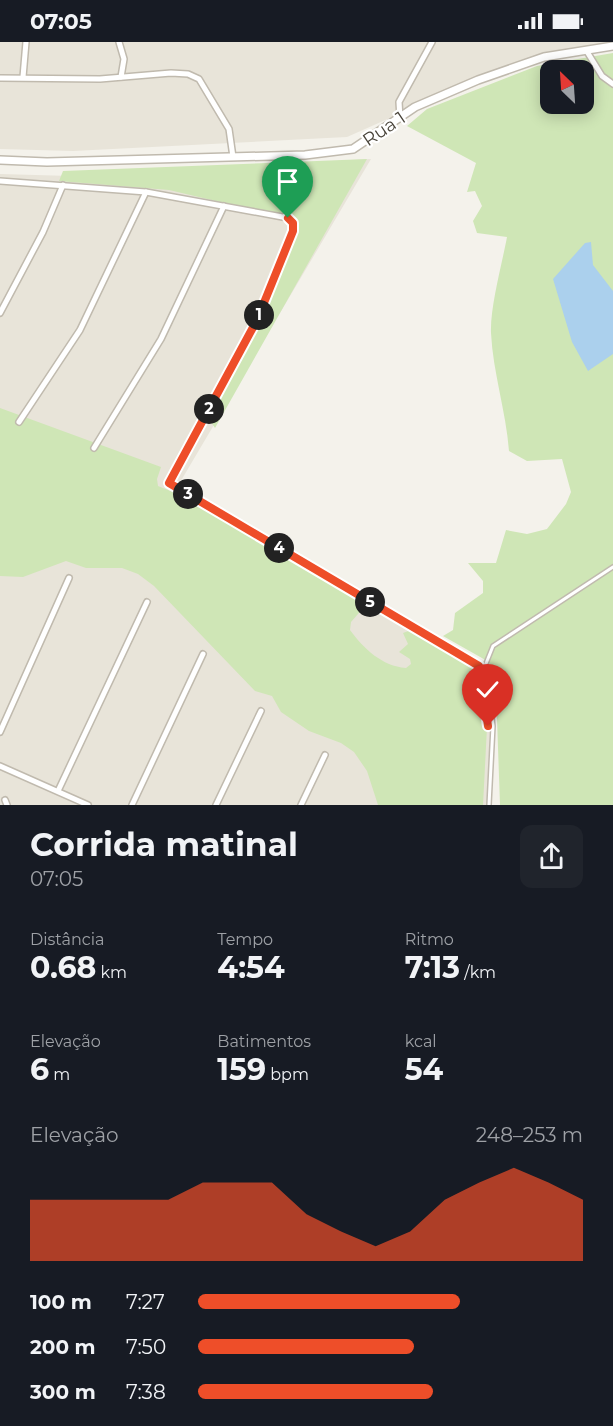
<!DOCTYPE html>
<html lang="pt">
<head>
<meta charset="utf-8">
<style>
	:root { --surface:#171b24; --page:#20242c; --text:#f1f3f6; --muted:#9ea1a6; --accent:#ee4e29 }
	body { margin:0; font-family:Montserrat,sans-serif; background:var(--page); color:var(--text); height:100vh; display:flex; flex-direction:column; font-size:22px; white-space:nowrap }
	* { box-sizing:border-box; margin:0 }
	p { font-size:20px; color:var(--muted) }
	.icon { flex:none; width:33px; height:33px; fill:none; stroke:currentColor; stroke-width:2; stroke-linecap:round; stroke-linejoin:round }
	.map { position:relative; height:763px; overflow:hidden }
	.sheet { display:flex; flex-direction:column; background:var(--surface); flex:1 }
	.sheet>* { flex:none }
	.needle { width:39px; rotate:335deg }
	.buttons { position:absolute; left:540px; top:18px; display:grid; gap:12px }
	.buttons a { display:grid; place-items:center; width:54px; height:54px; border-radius:12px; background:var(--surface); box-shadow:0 3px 15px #0003; font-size:30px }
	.pin { position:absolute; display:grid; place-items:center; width:51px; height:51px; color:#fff; margin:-62px -26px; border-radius:50% 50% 50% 0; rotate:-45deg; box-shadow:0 0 6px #0007 }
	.pin .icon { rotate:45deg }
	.km { position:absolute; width:30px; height:30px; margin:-15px; border-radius:50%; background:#222; color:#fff; font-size:16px; line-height:30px; text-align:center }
	.round { display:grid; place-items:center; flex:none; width:63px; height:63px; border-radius:12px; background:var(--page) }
	.summary { display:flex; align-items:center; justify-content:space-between; height:102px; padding:0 30px }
	h1 { font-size:33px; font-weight:700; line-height:45px }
	.metrics { display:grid; grid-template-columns:repeat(3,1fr); gap:9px; height:102px; padding:6px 30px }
	.metrics div { display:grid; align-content:center }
	.metrics b { font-size:30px; font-weight:700 }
	.metrics small { font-size:16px; font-weight:400 }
	.metrics p { font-size:16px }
	.chart { height:168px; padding:12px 30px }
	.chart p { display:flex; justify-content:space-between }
	.chart svg { width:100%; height:108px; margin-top:6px; fill:var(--accent); opacity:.7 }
	ul { padding:0 30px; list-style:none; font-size:20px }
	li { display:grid; grid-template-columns:96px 72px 1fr; align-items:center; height:45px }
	li i { height:15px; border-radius:8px; background:var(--accent) }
	.status { display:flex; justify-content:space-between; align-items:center; height:42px; padding:0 30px; background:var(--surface); direction:ltr }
	.status svg { height:16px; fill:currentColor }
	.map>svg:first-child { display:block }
	.residential { fill:#e8e4d9 }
	.green { fill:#cfe6b6; fill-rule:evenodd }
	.water { fill:#abd0ed }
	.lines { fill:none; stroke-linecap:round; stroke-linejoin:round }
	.service-casing { stroke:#c0baae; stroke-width:6 }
	.minor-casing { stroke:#c0baae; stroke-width:8 }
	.tertiary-casing { stroke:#c0baae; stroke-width:10 }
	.path { stroke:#c1b6a0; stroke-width:1.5; stroke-dasharray:3 3; stroke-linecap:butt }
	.service { stroke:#fff; stroke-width:3 }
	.minor { stroke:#fff; stroke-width:5 }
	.tertiary { stroke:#fff; stroke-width:7 }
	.route-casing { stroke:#fff; stroke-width:12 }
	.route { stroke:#ee4e29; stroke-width:8 }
	.labels { text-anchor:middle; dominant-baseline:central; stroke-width:4.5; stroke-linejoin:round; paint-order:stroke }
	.street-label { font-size:18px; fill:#484339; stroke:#fff }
</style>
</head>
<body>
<div class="status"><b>07:05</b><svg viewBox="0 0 49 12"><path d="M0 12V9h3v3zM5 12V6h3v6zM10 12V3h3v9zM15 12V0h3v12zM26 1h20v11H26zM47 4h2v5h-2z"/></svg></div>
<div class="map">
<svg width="613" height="763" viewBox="0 0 613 763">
	<rect width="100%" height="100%" fill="#f4f2eb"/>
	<g class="residential">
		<polygon points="0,0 613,0 613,5 505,25 347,95 73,109 0,107"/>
		<polygon points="371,117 179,442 481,621 490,685 487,763 0,763 0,132 71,134"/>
	</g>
	<g class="green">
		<path d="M613 11V763H500L497 677 489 620 443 594 453 588 455 571 483 551V539L468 521H496L506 488 527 492 547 487 566 462 571 450 562 417 527 419 509 409C506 369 493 331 491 291 490 265 502 222 507 195L477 191 473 179 482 164 475 149 467 150 476 121 407 84 427 67 537 24ZM550 28H584V62H550Z"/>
		<polygon points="367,117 215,386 206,373 272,242 293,189 288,176 169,148 59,139 63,129"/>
		<path d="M0 366 161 425 157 437 158 444 173 450 361 559 365 564 351 580 350 588C364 607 382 624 406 626L411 622 410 617 399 610 408 602 403 591 411 588 475 627 487 685 483 763H378L367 729 354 710 341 701 309 689 281 670 272 654 255 649 154 544 138 532 122 526H86L66 519 23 535 0 534Z"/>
	</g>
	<polygon class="water" points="591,200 593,223 613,249 613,312 588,329 572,300 553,237 585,201"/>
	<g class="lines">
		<g class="service-casing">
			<polyline id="service" points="489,763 493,684 485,624 493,604 613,525"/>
		</g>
		<g class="minor-casing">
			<g id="minor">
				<polyline points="119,0 124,17 121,35"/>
				<polyline points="586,8 602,34 613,42"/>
				<polyline points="23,35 26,0"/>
				<polyline points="0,36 100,37 171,31 188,32 199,37 229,87 233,115"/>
				<polyline points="400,76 399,60 432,0"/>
				<polyline points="0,139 146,150 288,176 293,181 293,189 257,278 175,430"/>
				<polyline points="0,271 43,190 63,143"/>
				<polyline points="19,380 80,288 146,150"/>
				<polyline points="94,406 161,297 224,164"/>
				<polyline points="0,690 69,536"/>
				<polyline points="0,724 88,763"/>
				<polyline points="58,749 147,560"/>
				<polyline points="5,758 7,763"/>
				<polyline points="132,763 203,612"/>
				<polyline points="216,763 261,669"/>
				<polyline points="301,763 325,713"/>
			</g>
		</g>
		<g class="tertiary-casing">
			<polyline id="tertiary" points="0,118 47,120 305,113 353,107 415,65 478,38 544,15 613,4"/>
		</g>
		<polyline class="path" points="172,435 169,441 479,624 483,652"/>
		<use href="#service" class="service"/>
		<use href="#minor" class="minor"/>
		<use href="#tertiary" class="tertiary"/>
	</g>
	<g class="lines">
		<g class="route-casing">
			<polyline id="route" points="288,176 293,181 293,189 257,278 169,441 479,624 488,684"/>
		</g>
		<use href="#route" class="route"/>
	</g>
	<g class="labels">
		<g class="street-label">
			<text transform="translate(384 87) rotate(-34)">Rua 1</text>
		</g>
	</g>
</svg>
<div class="buttons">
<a><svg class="needle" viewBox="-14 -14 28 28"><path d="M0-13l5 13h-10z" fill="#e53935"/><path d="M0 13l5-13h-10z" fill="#9ea1a6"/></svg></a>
</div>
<div class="pin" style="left:288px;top:176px;background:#1e9e55"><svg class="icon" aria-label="arrive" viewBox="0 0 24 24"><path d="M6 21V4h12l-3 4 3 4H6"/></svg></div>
<div class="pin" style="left:488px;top:684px;background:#d93025"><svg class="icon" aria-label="check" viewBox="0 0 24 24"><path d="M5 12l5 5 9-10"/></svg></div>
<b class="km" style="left:259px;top:273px">1</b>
<b class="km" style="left:209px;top:367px">2</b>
<b class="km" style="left:188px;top:452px">3</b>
<b class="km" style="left:279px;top:506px">4</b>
<b class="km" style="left:370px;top:560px">5</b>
</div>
<section class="sheet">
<div class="summary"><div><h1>Corrida matinal</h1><p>07:05</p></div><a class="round"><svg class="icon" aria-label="share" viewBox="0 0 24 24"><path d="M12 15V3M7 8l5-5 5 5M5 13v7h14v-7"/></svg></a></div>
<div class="metrics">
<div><p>Distância</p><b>0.68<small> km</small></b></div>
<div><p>Tempo</p><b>4:54</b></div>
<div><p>Ritmo</p><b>7:13<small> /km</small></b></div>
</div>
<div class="metrics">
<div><p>Elevação</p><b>6<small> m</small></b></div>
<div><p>Batimentos</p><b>159<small> bpm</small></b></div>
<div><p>kcal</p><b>54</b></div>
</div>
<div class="chart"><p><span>Elevação</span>248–253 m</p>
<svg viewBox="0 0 160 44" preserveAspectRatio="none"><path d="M0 44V19L10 19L20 19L30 19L40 19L50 12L60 12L70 12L80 25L90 32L100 38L110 32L120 19L130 12L140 6L150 12L160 19V44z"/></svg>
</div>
<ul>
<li><b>100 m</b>7:27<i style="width:68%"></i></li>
<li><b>200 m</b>7:50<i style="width:56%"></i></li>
<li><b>300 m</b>7:38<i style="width:61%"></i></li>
</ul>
</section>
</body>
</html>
